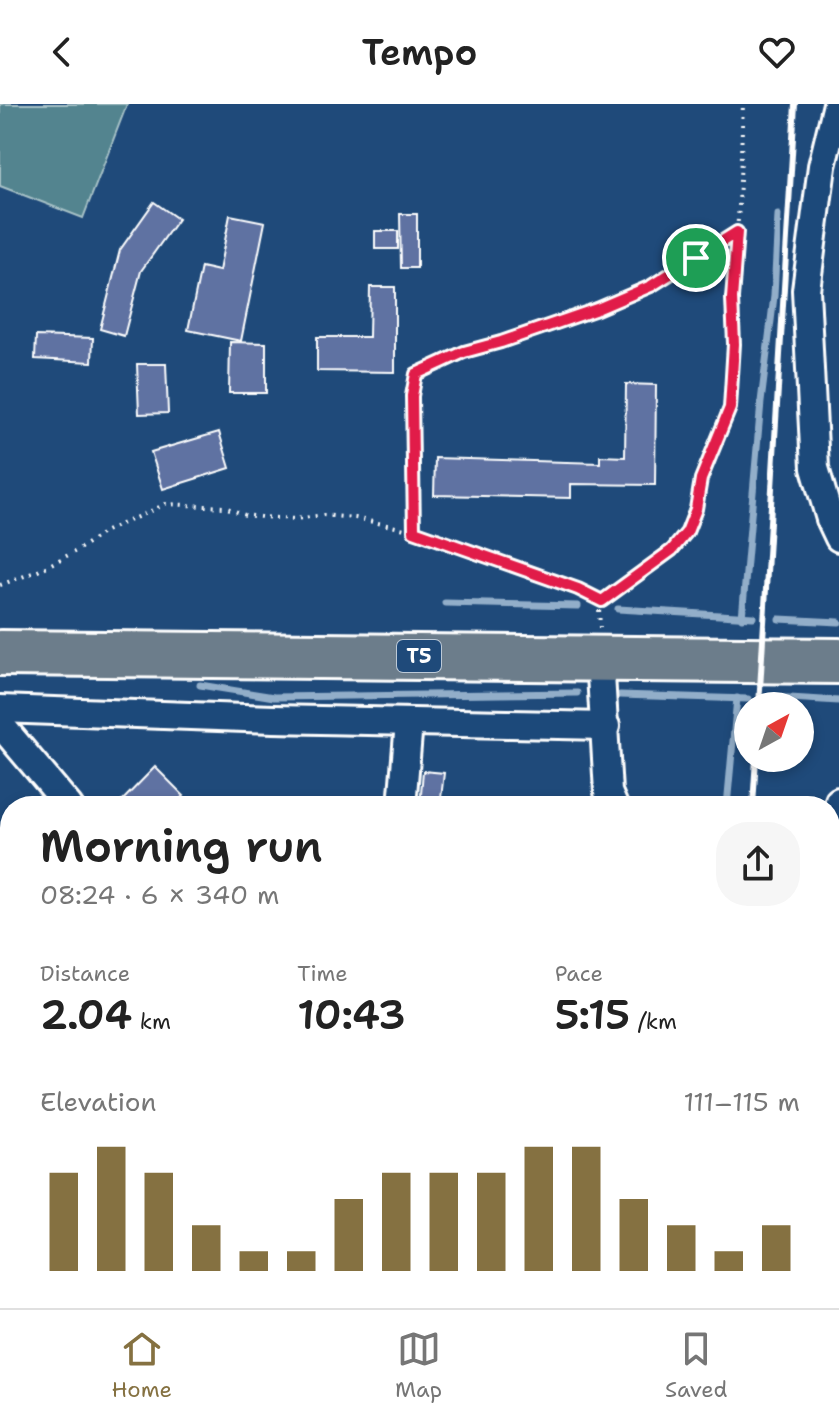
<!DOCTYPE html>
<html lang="en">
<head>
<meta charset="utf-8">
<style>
	:root { --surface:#fff; --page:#f6f6f6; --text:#222; --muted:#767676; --line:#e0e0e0; --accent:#857141 }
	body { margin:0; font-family:"Shantell Sans",sans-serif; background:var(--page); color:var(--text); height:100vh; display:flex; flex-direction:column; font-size:30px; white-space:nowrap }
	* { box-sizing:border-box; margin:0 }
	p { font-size:26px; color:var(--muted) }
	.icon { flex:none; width:44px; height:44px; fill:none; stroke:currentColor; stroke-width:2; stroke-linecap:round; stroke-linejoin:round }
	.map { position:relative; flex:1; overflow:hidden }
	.drawer { position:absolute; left:0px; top:692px; width:840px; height:512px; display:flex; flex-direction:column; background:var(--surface); border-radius:32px 32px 0 0; box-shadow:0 4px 12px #0003 }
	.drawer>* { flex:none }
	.needle { width:52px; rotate:40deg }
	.controls { position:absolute; left:734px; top:588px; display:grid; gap:16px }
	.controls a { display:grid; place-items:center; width:80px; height:80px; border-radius:50%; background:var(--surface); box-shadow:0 4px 12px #0003; font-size:40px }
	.pin { position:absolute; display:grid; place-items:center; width:68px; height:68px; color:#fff; margin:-34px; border:4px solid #fff; border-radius:50%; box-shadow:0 2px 8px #0007 }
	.round { display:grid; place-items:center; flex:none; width:84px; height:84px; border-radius:32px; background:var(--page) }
	.overview { display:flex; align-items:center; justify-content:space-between; height:136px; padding:0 40px }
	h1 { font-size:44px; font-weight:600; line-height:60px }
	.metrics { display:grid; grid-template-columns:repeat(3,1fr); gap:12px; height:136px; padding:8px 40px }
	.metrics div { display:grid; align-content:center }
	.metrics b { font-size:40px; font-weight:600 }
	.metrics small { font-size:22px; font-weight:400 }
	.metrics p { font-size:22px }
	.chart { height:224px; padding:16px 40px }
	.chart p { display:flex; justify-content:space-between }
	.chart svg { width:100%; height:144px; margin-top:8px; stroke:var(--accent); stroke-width:6 }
	header { display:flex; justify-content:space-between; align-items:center; height:104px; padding:0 40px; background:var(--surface); font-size:36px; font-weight:600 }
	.tab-bar { display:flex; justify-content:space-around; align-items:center; height:112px; border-top:2px solid var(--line); background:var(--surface); font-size:22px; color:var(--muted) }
	.tab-bar a { display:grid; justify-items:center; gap:4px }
	.tab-bar .on { color:var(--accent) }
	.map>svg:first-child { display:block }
	.green { fill:#52848f; stroke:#a8c2c7; stroke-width:2 }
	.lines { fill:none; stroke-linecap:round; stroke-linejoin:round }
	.stream { stroke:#92aec9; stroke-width:7 }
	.river { stroke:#4978a5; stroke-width:40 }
	.building { fill:#5e72a2; stroke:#fff; stroke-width:2 }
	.street-casing { stroke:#fff; stroke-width:32 }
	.highway-casing { stroke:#fff; stroke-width:50 }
	.path { stroke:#fff; stroke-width:4; stroke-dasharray:2 6; stroke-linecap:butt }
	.street { stroke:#1f4a7a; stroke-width:26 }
	.highway { stroke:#6c7d8b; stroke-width:44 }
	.rail { stroke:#fff; stroke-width:6 }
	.route-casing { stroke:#fff; stroke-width:16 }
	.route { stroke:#e11d48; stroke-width:10 }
	.labels { text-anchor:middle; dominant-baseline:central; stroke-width:6; stroke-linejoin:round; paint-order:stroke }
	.shield { fill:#1f4a7a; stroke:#bcc9d7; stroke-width:2 }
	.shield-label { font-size:20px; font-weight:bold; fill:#fff }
</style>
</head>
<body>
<header><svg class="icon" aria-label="back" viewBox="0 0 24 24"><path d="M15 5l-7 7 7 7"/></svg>Tempo<svg class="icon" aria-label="heart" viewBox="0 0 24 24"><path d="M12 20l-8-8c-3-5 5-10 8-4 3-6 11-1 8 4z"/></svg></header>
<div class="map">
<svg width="839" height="1204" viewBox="0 0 839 1204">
	<rect width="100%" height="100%" fill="#1f4a7a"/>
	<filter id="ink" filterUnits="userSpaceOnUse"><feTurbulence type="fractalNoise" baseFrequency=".0125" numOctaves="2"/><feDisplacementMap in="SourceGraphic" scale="16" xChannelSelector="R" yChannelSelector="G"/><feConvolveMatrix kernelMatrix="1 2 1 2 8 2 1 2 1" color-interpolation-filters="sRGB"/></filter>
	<g filter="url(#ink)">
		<polygon class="green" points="0,0 127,0 83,114 0,82"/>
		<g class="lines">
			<g class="stream">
				<polyline points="445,499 578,502"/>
				<polyline points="618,505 753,513"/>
				<polyline points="742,514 761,298 774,192 778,111"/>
				<polyline points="779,515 839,518"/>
				<polyline points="200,581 274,593 577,589"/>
				<polyline points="620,591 748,595"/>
				<polyline points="773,593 839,597"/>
				<polyline points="727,702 737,594"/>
			</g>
			<g class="river">
				<polyline points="830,1082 839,1076"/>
				<polyline points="516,1204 524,1194"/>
			</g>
		</g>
		<g class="building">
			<polygon points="154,98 178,115 141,167 124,232 100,225 120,146"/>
			<polygon points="400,110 417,110 417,164 401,164"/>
			<polygon points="230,111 265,118 241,237 188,226 201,163 219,167"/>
			<rect x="375" y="127" width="23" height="18"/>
			<polygon points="370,183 395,183 395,268 317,267 317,233 369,233"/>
			<polygon points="36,232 93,234 92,258 35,255"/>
			<polygon points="230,238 266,239 266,289 229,289"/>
			<polygon points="137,260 166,260 168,309 139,310"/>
			<polygon points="626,280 656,281 655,381 571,380 571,394 434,391 435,354 600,359 600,352 625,353"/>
			<polygon points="219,328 230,364 163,385 151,348"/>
			<polygon points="155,663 184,692 174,702 117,702"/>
			<polygon points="423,667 444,669 440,702 420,702"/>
		</g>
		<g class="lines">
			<g class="street-casing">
				<g id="street">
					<polyline points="837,0 822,62 806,186 815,364 830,415 839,434"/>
					<polyline points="600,554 608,688 614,702"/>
					<polyline points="0,605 274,615 606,622"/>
					<polyline points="0,620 69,702"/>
					<polyline points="402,702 409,618"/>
					<polyline points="830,736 839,697"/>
					<polyline points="0,845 10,836"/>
					<polyline points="0,958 10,969"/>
					<polyline points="830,1157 839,1153"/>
					<polyline points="210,1194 219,1204"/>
					<polyline points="456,1204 468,1194"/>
					<polyline points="646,1204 658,1194"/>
				</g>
			</g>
			<g class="highway-casing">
				<polyline id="highway" points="0,549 839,557"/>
			</g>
			<g class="path">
				<polyline points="0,481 38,467 76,447 106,427 166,400 225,403 245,411 262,413 296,415 323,411 355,414 414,427"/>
				<polyline points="602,497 578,485 414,427 412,292 416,270 464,248 501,238 597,205 651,182 737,128"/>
				<polyline points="600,524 599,504 602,497 672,446 687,428 696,405 701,375 730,304 734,240 732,195 739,101 743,0"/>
			</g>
			<use href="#street" class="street"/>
			<use href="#highway" class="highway"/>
			<g class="rail">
				<polyline points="759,602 795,0"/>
				<polyline points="753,702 756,654"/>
				<polyline points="723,1204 724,1194"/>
			</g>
		</g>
	</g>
	<g class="lines" filter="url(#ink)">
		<g class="route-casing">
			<polygon id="route" points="737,128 732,195 734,240 730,304 701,375 696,405 687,428 672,446 602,497 578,485 414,427 412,292 416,270 464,248 501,238 597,205 651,182"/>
		</g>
		<use href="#route" class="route"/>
	</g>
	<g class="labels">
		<rect class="shield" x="397" y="536" width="44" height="32" rx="6"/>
		<g class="shield-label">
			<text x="419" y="552">T5</text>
		</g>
	</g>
</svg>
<div class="controls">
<a><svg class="needle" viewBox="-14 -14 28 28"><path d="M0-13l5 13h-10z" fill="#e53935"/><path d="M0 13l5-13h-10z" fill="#767676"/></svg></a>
</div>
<div class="pin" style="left:696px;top:154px;background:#1e9e55"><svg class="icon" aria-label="arrive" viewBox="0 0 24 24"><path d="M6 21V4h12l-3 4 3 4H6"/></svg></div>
<section class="drawer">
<div class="overview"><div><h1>Morning run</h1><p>08:24 · 6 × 340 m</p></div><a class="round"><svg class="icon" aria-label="share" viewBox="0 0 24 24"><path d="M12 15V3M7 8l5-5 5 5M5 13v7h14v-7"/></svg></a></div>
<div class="metrics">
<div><p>Distance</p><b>2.04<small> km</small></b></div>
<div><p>Time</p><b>10:43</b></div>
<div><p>Pace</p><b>5:15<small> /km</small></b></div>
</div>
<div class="chart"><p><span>Elevation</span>111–115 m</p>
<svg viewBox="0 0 160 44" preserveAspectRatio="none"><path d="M5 44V14M15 44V6M25 44V14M35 44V30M45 44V38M55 44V38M65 44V22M75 44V14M85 44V14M95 44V14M105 44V6M115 44V6M125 44V22M135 44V30M145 44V38M155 44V30"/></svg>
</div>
</section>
</div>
<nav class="tab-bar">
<a class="on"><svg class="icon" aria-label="home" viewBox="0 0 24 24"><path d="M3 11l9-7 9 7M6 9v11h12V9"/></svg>Home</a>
<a><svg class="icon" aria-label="map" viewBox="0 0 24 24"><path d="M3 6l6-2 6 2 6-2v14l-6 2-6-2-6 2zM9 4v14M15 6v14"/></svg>Map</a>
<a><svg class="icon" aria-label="saved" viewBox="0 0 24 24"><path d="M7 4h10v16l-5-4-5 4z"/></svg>Saved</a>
</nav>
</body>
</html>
